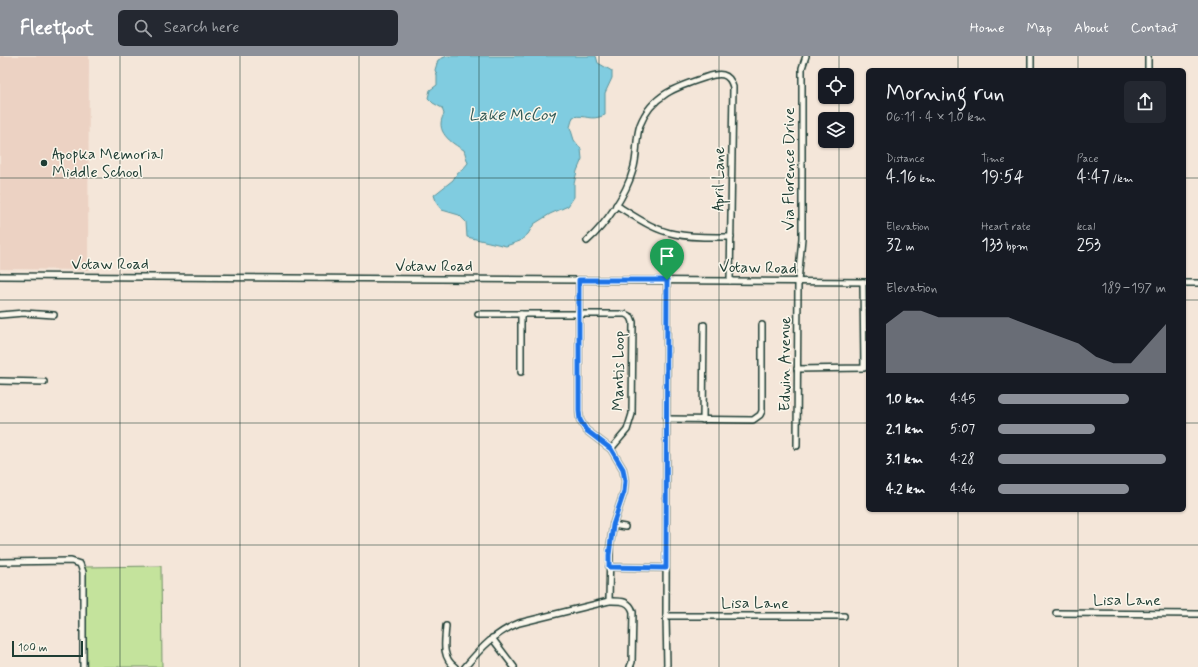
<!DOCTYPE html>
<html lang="en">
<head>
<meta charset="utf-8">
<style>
	:root { --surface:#171b24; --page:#242831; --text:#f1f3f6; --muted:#9ea1a6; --accent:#8c9099 }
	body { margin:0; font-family:Mynerve,sans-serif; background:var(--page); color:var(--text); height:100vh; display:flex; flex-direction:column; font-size:15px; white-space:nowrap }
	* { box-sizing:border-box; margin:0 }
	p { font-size:13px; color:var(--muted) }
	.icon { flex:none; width:22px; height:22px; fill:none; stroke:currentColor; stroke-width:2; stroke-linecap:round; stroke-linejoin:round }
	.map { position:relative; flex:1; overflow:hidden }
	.sheet { position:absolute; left:866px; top:12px; width:320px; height:444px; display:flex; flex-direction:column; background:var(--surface); border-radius:6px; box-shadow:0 1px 3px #0004 }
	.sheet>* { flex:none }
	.buttons { position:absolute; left:818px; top:12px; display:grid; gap:8px }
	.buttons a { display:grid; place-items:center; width:36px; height:36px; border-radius:6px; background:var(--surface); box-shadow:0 1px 3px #0004; font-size:20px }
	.scale { position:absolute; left:12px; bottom:10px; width:71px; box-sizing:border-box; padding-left:4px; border:2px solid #1f3d34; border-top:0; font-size:11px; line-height:14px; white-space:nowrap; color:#1f3d34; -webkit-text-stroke:3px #fbf7ec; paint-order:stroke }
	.pin { position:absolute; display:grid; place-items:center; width:34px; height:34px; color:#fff; margin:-41px -17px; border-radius:50% 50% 50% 0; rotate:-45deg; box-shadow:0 0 4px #0007 }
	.pin .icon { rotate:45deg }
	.round { display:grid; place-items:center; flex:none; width:42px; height:42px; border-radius:6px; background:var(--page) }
	.headline { display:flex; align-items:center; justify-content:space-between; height:68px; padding:0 20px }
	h1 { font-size:22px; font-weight:600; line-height:30px }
	.figures { display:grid; grid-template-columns:repeat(3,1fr); gap:6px; height:68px; padding:4px 20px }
	.figures div { display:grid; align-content:center }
	.figures b { font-size:17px; font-weight:600 }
	.figures small { font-size:11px; font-weight:400 }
	.figures p { font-size:11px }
	.chart { height:112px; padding:8px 20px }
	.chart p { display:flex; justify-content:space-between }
	.chart svg { width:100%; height:72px; margin-top:4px; fill:var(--accent); opacity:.7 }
	ul { padding:0 20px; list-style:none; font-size:13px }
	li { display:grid; grid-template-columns:64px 48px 1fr; align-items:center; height:30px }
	li i { height:10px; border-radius:5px; background:var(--accent) }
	header { display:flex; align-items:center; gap:24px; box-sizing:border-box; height:56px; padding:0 20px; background:var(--accent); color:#fff }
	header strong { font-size:19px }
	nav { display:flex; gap:22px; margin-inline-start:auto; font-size:14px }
	.search { width:280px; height:36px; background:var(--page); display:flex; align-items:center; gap:10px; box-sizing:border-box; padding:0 14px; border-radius:6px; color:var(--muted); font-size:15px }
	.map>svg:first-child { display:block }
	.built { fill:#ecd2c3 }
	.green { fill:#c4e39c; stroke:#729068 }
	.water { fill:#80cce0; stroke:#59939b }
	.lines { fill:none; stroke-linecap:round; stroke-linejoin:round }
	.minor-casing { stroke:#1f3d34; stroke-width:8 }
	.minor { stroke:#fbf7ec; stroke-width:5 }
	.route-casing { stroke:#fff; stroke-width:8 }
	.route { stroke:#1a73e8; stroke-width:5 }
	.grid { fill:none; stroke:#1f3d34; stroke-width:1; stroke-opacity:0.55 }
	.poi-dot { fill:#1f3d34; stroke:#fbf7ec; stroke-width:1.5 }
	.labels { text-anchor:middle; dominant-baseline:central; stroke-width:3; stroke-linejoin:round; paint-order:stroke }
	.poi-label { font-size:16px; fill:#1f3d34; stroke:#fbf7ec; text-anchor:start }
	.street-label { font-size:16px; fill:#1f3d34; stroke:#fbf7ec }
	.water-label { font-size:17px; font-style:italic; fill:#325a56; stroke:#fbf7ec }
</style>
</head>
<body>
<header>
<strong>Fleetfoot</strong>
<div class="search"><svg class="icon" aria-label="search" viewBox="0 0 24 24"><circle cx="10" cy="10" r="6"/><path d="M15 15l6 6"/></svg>Search here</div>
<nav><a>Home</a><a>Map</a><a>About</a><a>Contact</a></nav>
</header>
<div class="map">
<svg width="1198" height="611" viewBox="0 0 1198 611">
	<rect width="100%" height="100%" fill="#f4e6d9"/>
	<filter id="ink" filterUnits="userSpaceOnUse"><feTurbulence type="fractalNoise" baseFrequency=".025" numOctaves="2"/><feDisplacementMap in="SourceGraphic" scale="8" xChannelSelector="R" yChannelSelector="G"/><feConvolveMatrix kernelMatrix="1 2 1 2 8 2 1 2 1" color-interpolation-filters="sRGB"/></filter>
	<g filter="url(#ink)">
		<polygon class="built" points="0,0 89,0 88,214 0,213"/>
		<polygon class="green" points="161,510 162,611 87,611 85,511"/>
		<path class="water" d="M447 0H596L598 7 612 15V22L605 37V59C589 66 586 58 573 61L570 71 574 84 581 93 582 103 577 115 574 128V141L568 150 550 158 534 168 528 178 520 185 506 190 467 181 466 166 459 159 442 154 437 148 434 139 453 124 456 119 463 113 468 107 464 94C451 87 434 75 444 58L442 52 433 47 428 42 430 34 437 29V19L435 14 438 4Z"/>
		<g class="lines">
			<g class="minor-casing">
				<g id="minor">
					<polyline points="1031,14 1031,0"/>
					<polyline points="1148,14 1148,0"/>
					<path d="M616 149C634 160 653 174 675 178 693 182 712 181 731 181"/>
					<path d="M587 185C606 168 626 139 633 114 638 100 635 83 640 69 652 38 679 30 707 21 719 17 729 16 733 31L730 225"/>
					<polyline points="0,220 868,226"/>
					<polyline points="579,224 579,355 580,364 586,374 611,393 623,413 625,425 624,436 613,469 610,491 609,545"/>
					<polyline points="667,224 666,560 667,611"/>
					<polyline points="1184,227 1198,227"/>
					<polyline points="478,258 625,258 631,261 633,266 632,358 627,374 611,393"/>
					<polyline points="0,259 24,257 54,259"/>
					<polyline points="797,313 864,312 863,226"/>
					<polyline points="521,316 521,258"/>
					<polyline points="0,325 44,326"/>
					<polyline points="666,363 753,364 760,359 762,355 762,269"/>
					<polyline points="703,364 704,269"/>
					<polyline points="797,390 798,226 802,182 802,12 806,0"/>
					<polyline points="613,469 625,471"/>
					<polyline points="0,506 71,505 80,508 83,516 83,611"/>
					<polyline points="609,511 666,512"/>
					<polyline points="1056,557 1198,558"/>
					<polyline points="666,560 844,560"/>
					<path d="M446 570C445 585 441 601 455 611"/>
					<polyline points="492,582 514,611"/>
					<path d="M465 611C481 592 496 576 519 567L609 545C620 545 630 544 633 556L632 606 630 611"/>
				</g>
			</g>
			<use href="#minor" class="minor"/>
		</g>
	</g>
	<g class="lines" filter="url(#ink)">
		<g class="route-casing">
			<polygon id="route" points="579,224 667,224 666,512 609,511 609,499 613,469 624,436 625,425 623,413 611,393 586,374 580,364 579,355"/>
		</g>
		<use href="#route" class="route"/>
	</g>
	<path class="grid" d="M120 0V611M240 0V611M359 0V611M479 0V611M599 0V611M719 0V611M839 0V19M958 0V14M1078 0V14M839 41V63M839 85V611M0 122H868M1184 122H1198M0 244H868M1184 244H1198M0 367H868M1184 367H1198M958 454V611M1078 454V611M0 489H1198"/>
	<circle class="poi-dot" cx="44" cy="107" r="4"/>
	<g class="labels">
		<g class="poi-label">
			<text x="52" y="98">Apopka Memorial<tspan x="52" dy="18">Middle School</tspan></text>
		</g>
		<g class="street-label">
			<text transform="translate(789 113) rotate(-90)">Via Florence Drive</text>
			<text transform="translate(719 123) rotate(-89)">April Lane</text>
			<text x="110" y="208">Votaw Road</text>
			<text x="434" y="210">Votaw Road</text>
			<text transform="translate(758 212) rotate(1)">Votaw Road</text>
			<text transform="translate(785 308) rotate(-90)">Edwin Avenue</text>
			<text transform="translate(619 315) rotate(-89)">Mantis Loop</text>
			<text x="1127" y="544">Lisa Lane</text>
			<text x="755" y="547">Lisa Lane</text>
		</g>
		<g class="water-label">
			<text x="512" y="59">Lake McCoy</text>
		</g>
	</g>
</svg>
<div class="buttons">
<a><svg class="icon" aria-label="locate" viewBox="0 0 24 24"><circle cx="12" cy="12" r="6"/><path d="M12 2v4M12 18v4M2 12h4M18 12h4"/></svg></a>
<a><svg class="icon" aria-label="layers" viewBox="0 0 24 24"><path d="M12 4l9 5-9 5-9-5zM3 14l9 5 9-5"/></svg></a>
</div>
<div class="scale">100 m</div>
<div class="pin" style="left:667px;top:224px;background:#1e9e55"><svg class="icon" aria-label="arrive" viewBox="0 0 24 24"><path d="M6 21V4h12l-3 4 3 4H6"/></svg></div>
<section class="sheet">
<div class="headline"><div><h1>Morning run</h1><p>06:11 · 4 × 1.0 km</p></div><a class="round"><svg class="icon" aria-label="share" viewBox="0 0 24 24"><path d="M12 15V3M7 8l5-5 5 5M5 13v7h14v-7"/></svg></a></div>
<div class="figures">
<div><p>Distance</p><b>4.16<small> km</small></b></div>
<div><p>Time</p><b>19:54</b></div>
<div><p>Pace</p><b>4:47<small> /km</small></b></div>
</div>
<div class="figures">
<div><p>Elevation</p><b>32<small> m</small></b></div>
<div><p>Heart rate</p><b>133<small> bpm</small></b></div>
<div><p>kcal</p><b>253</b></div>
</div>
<div class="chart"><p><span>Elevation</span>189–197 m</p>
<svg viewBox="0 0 160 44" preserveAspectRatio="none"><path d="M0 44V14L10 6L20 6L30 10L40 10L50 10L60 10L70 10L80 14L90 18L100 22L110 26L120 34L130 38L140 38L150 26L160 14V44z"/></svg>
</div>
<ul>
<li><b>1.0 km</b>4:45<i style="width:78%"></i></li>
<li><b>2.1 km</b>5:07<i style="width:58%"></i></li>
<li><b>3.1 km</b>4:28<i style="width:100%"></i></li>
<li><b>4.2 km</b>4:46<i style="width:78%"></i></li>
</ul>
</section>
</div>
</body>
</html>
